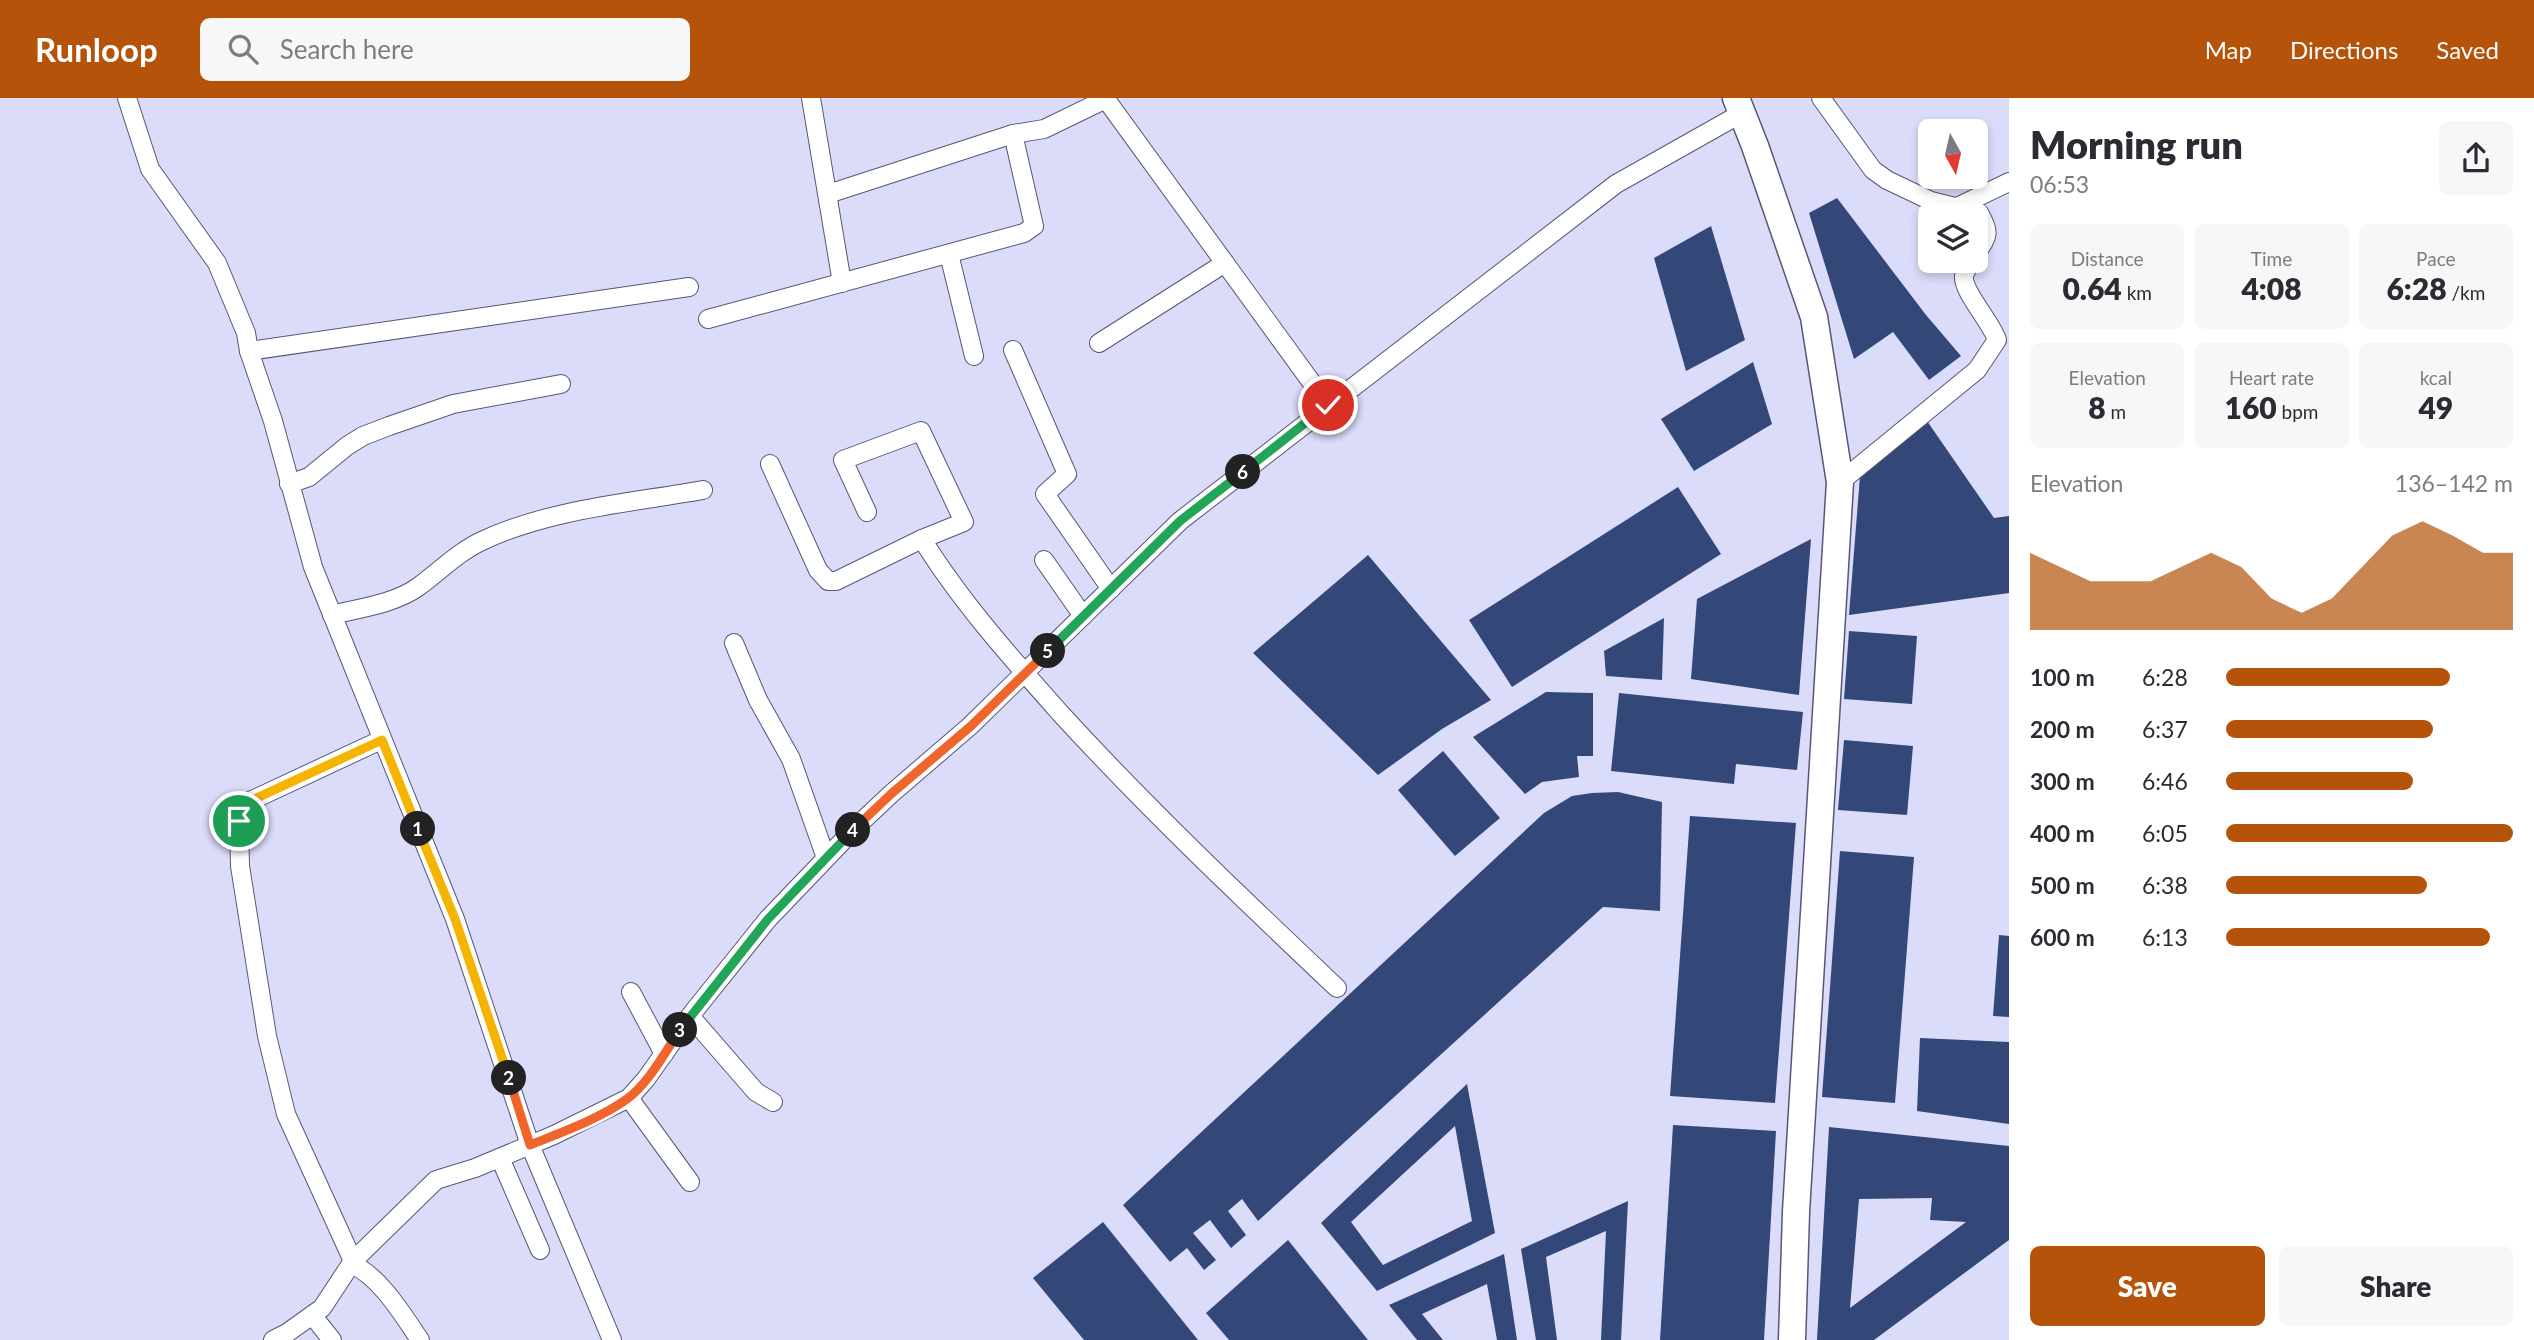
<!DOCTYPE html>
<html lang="en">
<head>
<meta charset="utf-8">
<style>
	:root { --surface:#fff; --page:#f7f7f7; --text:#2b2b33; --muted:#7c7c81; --accent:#b45309 }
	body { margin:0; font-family:Lato,sans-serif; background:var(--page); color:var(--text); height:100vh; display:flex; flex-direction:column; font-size:26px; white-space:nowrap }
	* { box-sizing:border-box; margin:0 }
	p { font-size:23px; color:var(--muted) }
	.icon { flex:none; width:38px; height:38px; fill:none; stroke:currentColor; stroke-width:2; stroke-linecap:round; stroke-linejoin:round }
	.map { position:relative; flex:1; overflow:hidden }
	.sheet { display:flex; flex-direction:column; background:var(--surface); width:525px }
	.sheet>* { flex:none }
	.needle { width:46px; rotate:172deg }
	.fabs { position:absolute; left:1918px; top:21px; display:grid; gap:14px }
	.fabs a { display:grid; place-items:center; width:70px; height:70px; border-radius:10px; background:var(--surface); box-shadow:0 4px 10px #0003; font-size:35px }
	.pin { position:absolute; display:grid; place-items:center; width:60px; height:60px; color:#fff; margin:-30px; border:4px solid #fff; border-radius:50%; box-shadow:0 2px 7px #0007 }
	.km { position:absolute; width:35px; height:35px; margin:-18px; border-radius:50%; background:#222; color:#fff; font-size:19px; line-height:35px; text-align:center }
	.round { display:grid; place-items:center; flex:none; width:74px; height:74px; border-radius:10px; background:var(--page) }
	.overview { display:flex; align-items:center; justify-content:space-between; height:119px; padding:0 21px }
	h1 { font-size:38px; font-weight:800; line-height:52px }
	.stats { display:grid; grid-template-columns:repeat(3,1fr); gap:10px; height:119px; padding:7px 21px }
	.stats div { display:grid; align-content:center; border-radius:10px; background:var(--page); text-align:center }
	.stats b { font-size:30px; font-weight:800 }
	.stats small { font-size:19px; font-weight:400 }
	.stats p { font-size:19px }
	.chart { height:196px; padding:14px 21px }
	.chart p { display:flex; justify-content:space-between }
	.chart svg { width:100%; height:126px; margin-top:7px; fill:var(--accent); opacity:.7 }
	.button { display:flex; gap:14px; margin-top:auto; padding:14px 21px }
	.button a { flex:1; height:80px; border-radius:10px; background:var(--accent); color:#fff; font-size:28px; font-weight:800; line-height:80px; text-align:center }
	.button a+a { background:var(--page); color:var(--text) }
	ul { padding:0 21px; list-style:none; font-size:23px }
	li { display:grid; grid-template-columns:112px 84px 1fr; align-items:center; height:52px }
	li i { height:18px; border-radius:9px; background:var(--accent) }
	header { display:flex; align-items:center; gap:42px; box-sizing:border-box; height:98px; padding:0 35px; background:var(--accent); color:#fff }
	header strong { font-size:33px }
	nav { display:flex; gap:38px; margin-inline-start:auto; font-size:24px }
	.search { width:490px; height:63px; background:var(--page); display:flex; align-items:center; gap:18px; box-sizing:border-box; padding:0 24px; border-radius:10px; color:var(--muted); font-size:26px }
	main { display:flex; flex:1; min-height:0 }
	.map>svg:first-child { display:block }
	.building { fill:#334879; fill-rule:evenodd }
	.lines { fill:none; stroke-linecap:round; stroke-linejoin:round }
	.street-casing { stroke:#575677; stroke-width:20 }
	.secondary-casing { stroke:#575677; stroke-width:29 }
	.street { stroke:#fff; stroke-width:18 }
	.secondary { stroke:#fff; stroke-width:26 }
	.split-1-casing { stroke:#fff; stroke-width:14 }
	.split-2-casing { stroke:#fff; stroke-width:14 }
	.split-3-casing { stroke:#fff; stroke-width:14 }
	.split-4-casing { stroke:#fff; stroke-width:14 }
	.split-5-casing { stroke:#fff; stroke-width:14 }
	.split-6-casing { stroke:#fff; stroke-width:14 }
	.split-7-casing { stroke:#fff; stroke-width:14 }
	.split-1 { stroke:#f5b400; stroke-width:9 }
	.split-2 { stroke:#f5b400; stroke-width:9 }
	.split-3 { stroke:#f0652b; stroke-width:9 }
	.split-4 { stroke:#22a559; stroke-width:9 }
	.split-5 { stroke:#f0652b; stroke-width:9 }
	.split-6 { stroke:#22a559; stroke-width:9 }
	.split-7 { stroke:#22a559; stroke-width:9 }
</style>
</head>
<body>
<header>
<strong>Runloop</strong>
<div class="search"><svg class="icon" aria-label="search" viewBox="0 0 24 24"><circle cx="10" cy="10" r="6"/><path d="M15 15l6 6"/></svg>Search here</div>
<nav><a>Map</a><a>Directions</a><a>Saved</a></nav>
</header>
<main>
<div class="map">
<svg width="2009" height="1242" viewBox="0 0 2009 1242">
	<rect width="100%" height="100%" fill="#dbdbfa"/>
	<g class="building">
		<polygon points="1837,100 1926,217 1961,258 1929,282 1893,234 1854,261 1809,115"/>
		<polygon points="1711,128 1745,242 1686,273 1654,160"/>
		<polygon points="1753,264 1772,326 1694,373 1661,321"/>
		<polygon points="1925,320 1994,420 2009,418 2009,495 1849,517 1860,378"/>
		<polygon points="1678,389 1721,456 1512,589 1469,522"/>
		<polygon points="1811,441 1799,597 1691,581 1697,501"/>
		<polygon points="1368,457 1491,602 1442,631 1378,677 1253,555"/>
		<polygon points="1664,520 1662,582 1606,578 1604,553"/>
		<polygon points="1849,533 1917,538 1912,606 1844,601"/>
		<polygon points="1546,594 1593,595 1593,658 1577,658 1579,679 1542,684 1525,696 1473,639"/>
		<polygon points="1619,595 1803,614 1797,672 1736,666 1734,686 1611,673"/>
		<polygon points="1844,642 1913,648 1907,717 1838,712"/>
		<polygon points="1443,653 1500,720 1455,758 1398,692"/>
		<polygon points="1618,694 1662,704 1660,813 1603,809 1258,1123 1242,1101 1228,1113 1246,1137 1231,1150 1210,1122 1193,1135 1216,1162 1204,1172 1187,1150 1170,1164 1123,1107 1544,715 1572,698 1592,695"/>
		<polygon points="1690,718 1796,725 1775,1005 1670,998"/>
		<polygon points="1840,753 1914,759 1895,1005 1822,999"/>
		<polygon points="1999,837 2009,838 2009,919 1993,918"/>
		<polygon points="1920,940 2009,944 2009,1026 1917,1013"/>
		<path d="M1467 986 1495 1135 1377 1193 1321 1125ZM1455 1028 1472 1123 1383 1167 1351 1124Z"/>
		<polygon points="1673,1027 1776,1033 1764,1242 1660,1242"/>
		<path d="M1829 1029 2009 1048V1142L1874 1242H1817ZM1932 1100 1930 1122 1966 1124 1850 1210 1859 1101Z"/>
		<polygon points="1628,1103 1621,1242 1601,1242 1606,1133 1546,1159 1557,1242 1536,1242 1521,1151"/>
		<polygon points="1103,1124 1198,1242 1084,1242 1033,1180"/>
		<polygon points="1288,1142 1368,1242 1229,1242 1206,1215"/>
		<polygon points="1504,1156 1517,1242 1497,1242 1487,1186 1422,1216 1443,1242 1417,1242 1389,1207"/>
	</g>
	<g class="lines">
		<g class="street-casing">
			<g id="street">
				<polyline points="127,0 150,71 217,165 246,235 249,253 273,323 313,469 455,821 530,1047 612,1242"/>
				<polyline points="811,0 842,185"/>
				<polyline points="1105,0 1328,307"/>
				<path d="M1821 0 1873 72 1887 82 1931 103 1979 115C1991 135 1988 138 1976 156"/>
				<polyline points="828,96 1013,36 1044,31 1106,1"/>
				<polyline points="1959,108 2009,84"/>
				<polyline points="949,156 974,258"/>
				<polyline points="708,221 1024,135 1034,128 1013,36"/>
				<polyline points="1099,245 1225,165"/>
				<polyline points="1013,252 1067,376 1045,396 1111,491"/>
				<polyline points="249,253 689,189"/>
				<polyline points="770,366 818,472 828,483 836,483 922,441 964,424 921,333 843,362 867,414"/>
				<path d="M1840 384 1977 272 1997 242C1992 225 1962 193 1964 178 1965 173 1970 167 1972 163"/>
				<polyline points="289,386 309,379 347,348 363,338 389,328 453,306 561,286"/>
				<path d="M922 441C961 504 1012 561 1061 616 1149 712 1243 801 1337 890"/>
				<polyline points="1044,462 1083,518"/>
				<path d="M332 517C360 510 394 506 418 489 440 473 459 453 484 442 551 411 630 405 703 392"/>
				<polyline points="734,545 758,602 791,661 826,760"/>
				<polyline points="631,894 664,956"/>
				<polyline points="690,918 756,994 773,1004"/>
				<polyline points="629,1000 690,1084"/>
				<polyline points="500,1060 540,1152"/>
				<polyline points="353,1163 286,1016 267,938 240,768 239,723 248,704 381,642"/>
				<path d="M351 1166C379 1177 403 1217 420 1242"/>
				<polyline points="312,1217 332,1242"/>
				<polyline points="273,1242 287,1235 322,1210 353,1163 436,1082 475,1070 554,1037 629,1000 646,981 694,913 768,821 858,727 891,696 970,628 1180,423 1616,86 1742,15"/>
			</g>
		</g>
		<g class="secondary-casing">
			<polyline id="secondary" points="1736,0 1755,48 1814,219 1840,384 1796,1114 1792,1242"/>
		</g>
		<use href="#street" class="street"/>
		<use href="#secondary" class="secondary"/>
	</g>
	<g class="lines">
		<g class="split-1-casing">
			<polyline id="split-1" points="239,723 248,704 382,642 418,731"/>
		</g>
		<g class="split-2-casing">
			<polyline id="split-2" points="418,731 455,821 509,980"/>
		</g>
		<g class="split-3-casing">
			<path id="split-3" d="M509 980 530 1047C562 1034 599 1021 627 1001 649 985 665 954 680 932"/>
		</g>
		<g class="split-4-casing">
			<polyline id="split-4" points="680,932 768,821 853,732"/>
		</g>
		<g class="split-5-casing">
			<polyline id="split-5" points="853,732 891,696 971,628 1048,553"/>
		</g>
		<g class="split-6-casing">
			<polyline id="split-6" points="1048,553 1180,423 1243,374"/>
		</g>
		<g class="split-7-casing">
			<polyline id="split-7" points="1243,374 1328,307"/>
		</g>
		<use href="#split-1" class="split-1"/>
		<use href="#split-2" class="split-2"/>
		<use href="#split-3" class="split-3"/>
		<use href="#split-4" class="split-4"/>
		<use href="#split-5" class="split-5"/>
		<use href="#split-6" class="split-6"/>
		<use href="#split-7" class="split-7"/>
	</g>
</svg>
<div class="fabs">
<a><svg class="needle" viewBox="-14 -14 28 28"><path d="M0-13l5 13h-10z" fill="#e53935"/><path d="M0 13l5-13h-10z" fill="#7c7c81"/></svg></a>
<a><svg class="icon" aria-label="layers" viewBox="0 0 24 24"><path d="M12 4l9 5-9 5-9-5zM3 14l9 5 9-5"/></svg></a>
</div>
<div class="pin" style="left:239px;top:723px;background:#1e9e55"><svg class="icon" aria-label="arrive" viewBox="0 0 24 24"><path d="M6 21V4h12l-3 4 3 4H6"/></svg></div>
<div class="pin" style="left:1328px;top:307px;background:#d93025"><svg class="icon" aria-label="check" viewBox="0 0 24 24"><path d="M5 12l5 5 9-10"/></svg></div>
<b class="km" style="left:418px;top:731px">1</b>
<b class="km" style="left:509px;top:980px">2</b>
<b class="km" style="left:680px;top:932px">3</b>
<b class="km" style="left:853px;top:732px">4</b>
<b class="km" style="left:1048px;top:553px">5</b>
<b class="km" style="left:1243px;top:374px">6</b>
</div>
<section class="sheet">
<div class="overview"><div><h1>Morning run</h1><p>06:53</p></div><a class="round"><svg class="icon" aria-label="share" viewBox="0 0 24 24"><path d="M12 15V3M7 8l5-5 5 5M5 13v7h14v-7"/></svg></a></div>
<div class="stats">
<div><p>Distance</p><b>0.64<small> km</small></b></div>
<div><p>Time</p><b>4:08</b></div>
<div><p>Pace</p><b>6:28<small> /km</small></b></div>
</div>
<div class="stats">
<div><p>Elevation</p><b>8<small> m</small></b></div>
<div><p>Heart rate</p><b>160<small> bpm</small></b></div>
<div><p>kcal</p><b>49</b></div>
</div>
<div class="chart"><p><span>Elevation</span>136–142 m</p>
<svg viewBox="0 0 160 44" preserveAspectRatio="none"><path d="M0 44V17L10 22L20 27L30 27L40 27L50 22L60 17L70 22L80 33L90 38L100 33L110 22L120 11L130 6L140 11L150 17L160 17V44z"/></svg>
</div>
<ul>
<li><b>100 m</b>6:28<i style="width:78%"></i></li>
<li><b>200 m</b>6:37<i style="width:72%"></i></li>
<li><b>300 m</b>6:46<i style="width:65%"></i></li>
<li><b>400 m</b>6:05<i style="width:100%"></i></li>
<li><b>500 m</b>6:38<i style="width:70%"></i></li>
<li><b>600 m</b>6:13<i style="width:92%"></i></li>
</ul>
<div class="button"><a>Save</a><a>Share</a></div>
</section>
</main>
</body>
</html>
